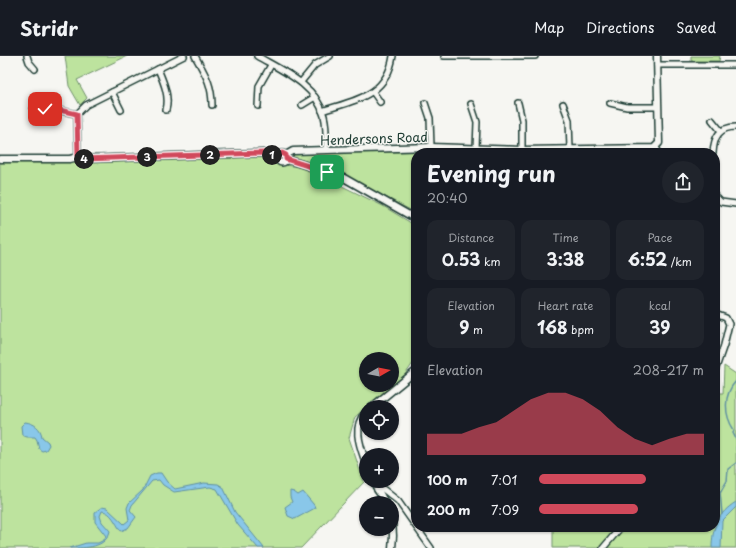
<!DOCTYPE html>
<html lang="en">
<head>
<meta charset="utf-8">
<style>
	:root { --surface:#171b24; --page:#20242c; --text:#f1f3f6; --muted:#9ea1a6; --line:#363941; --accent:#d1495b }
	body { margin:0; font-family:"Playpen Sans",sans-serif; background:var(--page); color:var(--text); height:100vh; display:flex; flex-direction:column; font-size:15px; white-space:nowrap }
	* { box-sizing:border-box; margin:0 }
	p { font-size:13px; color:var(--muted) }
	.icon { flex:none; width:22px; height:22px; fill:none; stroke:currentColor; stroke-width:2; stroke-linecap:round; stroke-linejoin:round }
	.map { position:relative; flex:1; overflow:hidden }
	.drawer { position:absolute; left:411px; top:92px; width:309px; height:384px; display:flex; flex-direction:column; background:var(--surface); border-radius:16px; box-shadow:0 1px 3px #0004 }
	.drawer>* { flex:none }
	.needle { width:26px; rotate:81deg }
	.fabs { position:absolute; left:359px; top:296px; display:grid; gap:8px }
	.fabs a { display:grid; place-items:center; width:40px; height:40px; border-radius:50%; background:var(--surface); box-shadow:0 1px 3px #0004; font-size:20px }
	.pin { position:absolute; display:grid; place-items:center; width:34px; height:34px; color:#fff; margin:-17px; border-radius:8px; box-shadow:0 2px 6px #0006 }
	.km { position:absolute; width:20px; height:20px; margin:-10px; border-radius:50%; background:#222; color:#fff; font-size:11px; line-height:20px; text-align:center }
	.round { display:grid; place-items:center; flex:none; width:42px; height:42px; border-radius:21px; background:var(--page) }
	.overview { display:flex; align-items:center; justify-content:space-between; height:68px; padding:0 16px }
	h1 { font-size:22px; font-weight:700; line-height:30px }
	.metrics { display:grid; grid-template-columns:repeat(3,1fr); gap:6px; height:68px; padding:4px 16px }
	.metrics div { display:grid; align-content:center; border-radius:10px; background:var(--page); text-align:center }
	.metrics b { font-size:17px; font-weight:700 }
	.metrics small { font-size:11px; font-weight:400 }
	.metrics p { font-size:11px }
	.chart { height:112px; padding:8px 16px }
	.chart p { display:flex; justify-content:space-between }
	.chart svg { width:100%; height:72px; margin-top:4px; fill:var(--accent); opacity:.7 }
	ul { padding:0 16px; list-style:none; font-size:13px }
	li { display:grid; grid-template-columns:64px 48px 1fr; align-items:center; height:30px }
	li i { height:10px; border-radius:5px; background:var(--accent) }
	header { display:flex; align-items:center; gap:24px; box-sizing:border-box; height:56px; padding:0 20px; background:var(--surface); border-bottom:1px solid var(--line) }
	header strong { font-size:19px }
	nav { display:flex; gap:22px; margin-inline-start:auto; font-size:14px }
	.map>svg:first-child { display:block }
	.green { fill:#bde39e; stroke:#6e9069; fill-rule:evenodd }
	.water { fill:#89c7e9; stroke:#5f90a1 }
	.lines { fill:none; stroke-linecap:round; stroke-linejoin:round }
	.stream { stroke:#5f90a1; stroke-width:1.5 }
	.minor-casing { stroke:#1f3d34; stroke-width:8 }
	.tertiary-casing { stroke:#1f3d34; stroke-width:9 }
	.minor { stroke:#f6f6f2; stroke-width:5 }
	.tertiary { stroke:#f6f6f2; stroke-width:6 }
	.route-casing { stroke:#fff; stroke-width:8 }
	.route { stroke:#d1495b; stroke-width:5 }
	.labels { text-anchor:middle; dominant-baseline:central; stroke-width:3; stroke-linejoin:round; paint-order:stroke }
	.street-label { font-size:13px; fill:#1f3d34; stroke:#f6f6f2 }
</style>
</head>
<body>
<header>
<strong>Stridr</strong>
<nav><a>Map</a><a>Directions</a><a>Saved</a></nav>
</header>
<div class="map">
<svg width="736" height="492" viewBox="0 0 736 492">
	<rect width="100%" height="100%" fill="#f6f6f2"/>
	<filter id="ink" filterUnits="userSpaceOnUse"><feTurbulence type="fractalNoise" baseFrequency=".025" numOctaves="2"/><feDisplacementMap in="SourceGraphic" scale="8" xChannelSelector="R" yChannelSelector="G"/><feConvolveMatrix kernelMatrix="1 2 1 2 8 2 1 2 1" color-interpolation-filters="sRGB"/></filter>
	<g filter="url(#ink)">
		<g class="green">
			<polygon points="65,0 127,0 77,24 87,42 80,49 69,30"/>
			<polygon points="691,0 720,0 719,5 691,5"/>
			<polygon points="462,95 655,95 657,97 416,97 416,157 332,113 293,101 293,99 296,97"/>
			<path d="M263 101 278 108 305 112 383 150 416 170V303L404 320 355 361 349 382 364 426 301 492H0V106ZM366 303H392V329H366Z"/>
			<polygon points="724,310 736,318 736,492 553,492 553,471 715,471 715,337 723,337"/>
		</g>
		<g class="water">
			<path d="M25 366C34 367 41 372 42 381L48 386 49 389 46 394 42 395 39 393 37 384 35 381H27L22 379 21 370Z"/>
			<path d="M157 417H161L167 426 175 433 204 427 218 428 223 431 235 456 264 492H258L238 469 217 433 210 431 174 436 163 429 159 424 152 425 132 449 130 454 136 461 128 472 121 475C115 467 112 456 102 455L100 460 102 466 110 475C106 492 86 492 70 492L86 487H98L104 484 106 480 95 466V456L102 451 107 452 124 468 129 464 127 452 129 447 143 434 150 420Z"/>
			<polygon points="290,435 294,436 298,439 303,436 314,449 315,452 295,463 288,460 285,451 292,446 290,441"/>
			<path d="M736 446V451L722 465 721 492H712C712 472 718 457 736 446Z"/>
		</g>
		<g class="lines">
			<g class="stream">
				<path d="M736 325C723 339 724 359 734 374L733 377 736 383"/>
				<polyline points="736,391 736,394"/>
				<polyline points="722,458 720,437 727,425 728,413 736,407"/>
			</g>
			<g class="minor-casing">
				<g id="minor">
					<polyline points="27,0 29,6 35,13"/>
					<path d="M195 0C205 18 212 28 212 49"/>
					<path d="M257 0C283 15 316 29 324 60 327 71 326 83 326 94"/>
					<polyline points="444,0 535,0"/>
					<polyline points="657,9 736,9"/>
					<path d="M158 13C163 25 170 40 166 54"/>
					<polyline points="301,26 315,9 330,0"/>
					<polyline points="112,36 121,54"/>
					<polyline points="373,36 380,46"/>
					<polyline points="425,47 430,62 431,91"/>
					<polyline points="518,47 522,64 522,94"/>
					<polyline points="610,47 627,51 658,51"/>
					<polyline points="471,48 477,66 476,92"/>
					<polyline points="563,48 569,64 570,93"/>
					<polyline points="302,49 315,41"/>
					<polyline points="258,50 259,30 271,9"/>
					<polyline points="33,54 53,53 77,58"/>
					<path d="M322 55C355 44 387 40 393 0"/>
					<polyline points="712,64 721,75"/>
					<polyline points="656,91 659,97"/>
					<path d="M713 97C714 81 719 71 736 71"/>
					<polyline points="78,101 77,58 86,49 184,0"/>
					<polyline points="715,140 721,146 736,148"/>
					<polyline points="715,258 726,262 729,268 724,289 716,312"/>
					<polyline points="377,434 383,433 398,445 431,492"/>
					<polyline points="603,492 621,471"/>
				</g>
			</g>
			<g class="tertiary-casing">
				<g id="tertiary">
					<circle cx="282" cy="102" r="4.5"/>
					<polyline points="286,99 293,95 431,91 522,94 654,92 659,87 657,0"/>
					<polyline points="0,103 70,103 78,101 86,103 263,97 277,101"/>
					<polyline points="286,103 344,122 416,163"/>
					<polyline points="372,351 416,315"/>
					<path d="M366 356C352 371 360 390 366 407"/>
					<polyline points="373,425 385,447"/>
					<polyline points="392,492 393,480 392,464"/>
				</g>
			</g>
			<use href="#minor" class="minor"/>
			<use href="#tertiary" class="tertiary"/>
		</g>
	</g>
	<g class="lines" filter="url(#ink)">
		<g class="route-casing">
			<polyline id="route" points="45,53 59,54 77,58 78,101 83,103 264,97 277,101 282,97 286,99 286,103 327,116"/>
		</g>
		<use href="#route" class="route"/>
	</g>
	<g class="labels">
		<g class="street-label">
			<text transform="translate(374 82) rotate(-2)">Hendersons Road</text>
		</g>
	</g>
</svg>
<div class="fabs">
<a><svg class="needle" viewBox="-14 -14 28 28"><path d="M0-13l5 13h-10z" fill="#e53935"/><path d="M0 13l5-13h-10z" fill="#9ea1a6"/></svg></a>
<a><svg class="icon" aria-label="locate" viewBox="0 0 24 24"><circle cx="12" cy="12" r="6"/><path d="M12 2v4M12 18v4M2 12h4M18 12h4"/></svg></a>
<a>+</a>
<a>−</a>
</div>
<div class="pin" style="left:327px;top:116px;background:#1e9e55"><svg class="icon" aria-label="arrive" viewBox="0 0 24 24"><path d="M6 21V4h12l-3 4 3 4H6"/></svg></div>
<div class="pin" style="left:45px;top:53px;background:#d93025"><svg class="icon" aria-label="check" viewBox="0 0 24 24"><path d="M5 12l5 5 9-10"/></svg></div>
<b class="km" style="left:272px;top:99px">1</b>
<b class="km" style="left:210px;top:99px">2</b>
<b class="km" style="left:147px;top:101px">3</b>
<b class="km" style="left:84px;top:103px">4</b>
<section class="drawer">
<div class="overview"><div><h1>Evening run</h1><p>20:40</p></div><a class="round"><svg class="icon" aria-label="share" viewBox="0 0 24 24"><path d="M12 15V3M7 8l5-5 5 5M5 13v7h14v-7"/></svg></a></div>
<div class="metrics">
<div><p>Distance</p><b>0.53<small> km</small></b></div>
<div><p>Time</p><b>3:38</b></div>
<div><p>Pace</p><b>6:52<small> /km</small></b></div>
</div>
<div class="metrics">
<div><p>Elevation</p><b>9<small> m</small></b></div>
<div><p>Heart rate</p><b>168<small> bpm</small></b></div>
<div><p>kcal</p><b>39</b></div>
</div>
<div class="chart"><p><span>Elevation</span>208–217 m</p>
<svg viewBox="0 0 160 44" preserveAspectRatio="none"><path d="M0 44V31L10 31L20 31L30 27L40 24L50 17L60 10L70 6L80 6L90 10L100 17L110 27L120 34L130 38L140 34L150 31L160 31V44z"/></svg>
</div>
<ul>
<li><b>100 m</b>7:01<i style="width:65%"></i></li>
<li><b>200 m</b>7:09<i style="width:60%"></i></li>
</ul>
</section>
</div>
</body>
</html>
